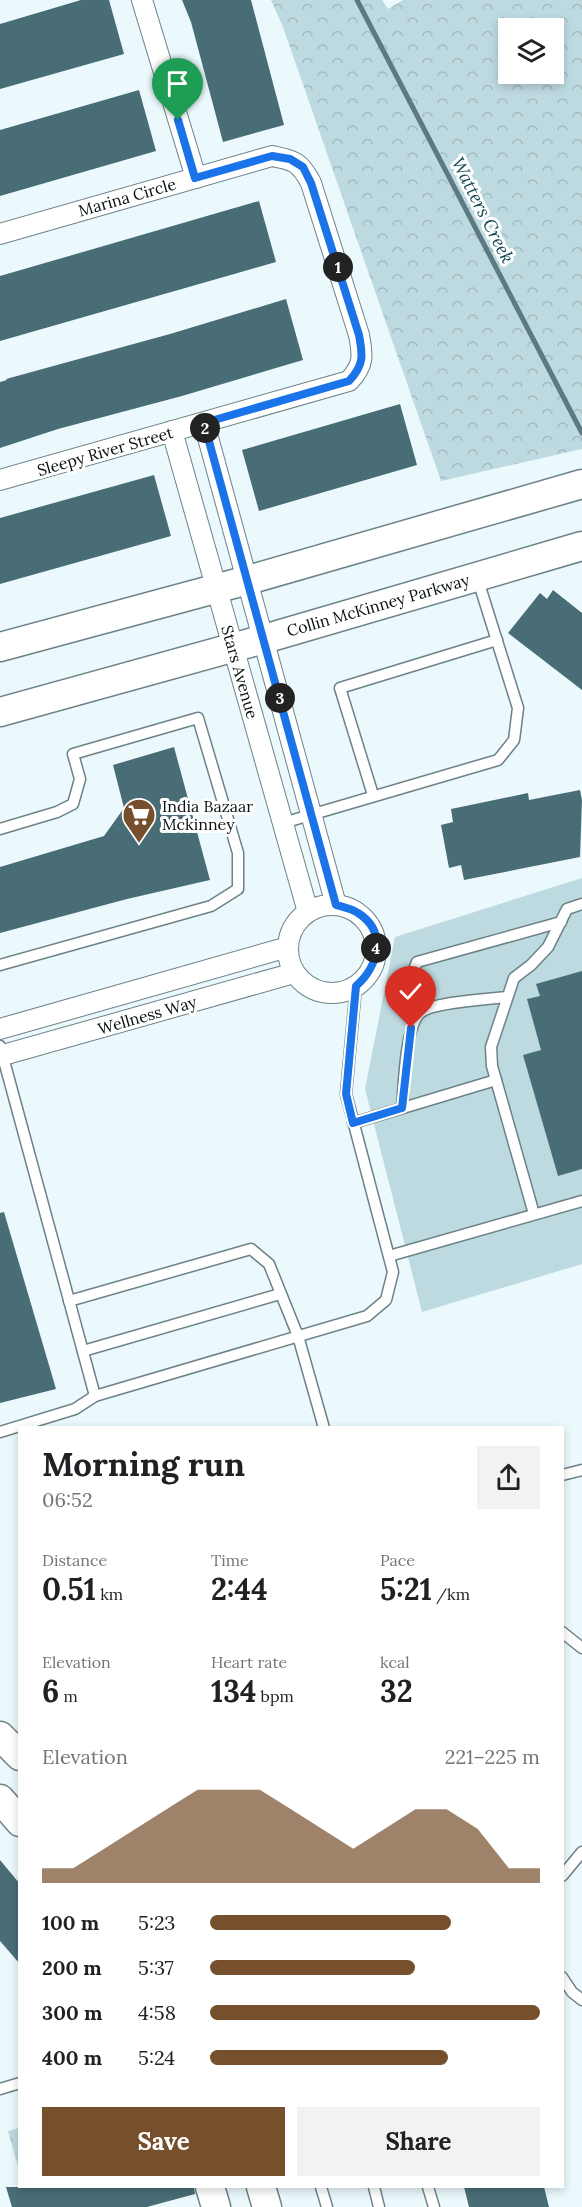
<!DOCTYPE html>
<html lang="en">
<head>
<meta charset="utf-8">
<style>
	:root { --surface:#fff; --page:#f2f2f2; --text:#202124; --muted:#757577; --accent:#76502c }
	body { margin:0; font-family:Lora,serif; background:var(--page); color:var(--text); height:100vh; display:flex; flex-direction:column; font-size:22px; white-space:nowrap }
	* { box-sizing:border-box; margin:0 }
	p { font-size:20px; color:var(--muted) }
	.icon { flex:none; width:33px; height:33px; fill:none; stroke:currentColor; stroke-width:2; stroke-linecap:round; stroke-linejoin:round }
	.map { position:relative; flex:1; overflow:hidden }
	.sheet { position:absolute; left:18px; top:1426px; width:546px; height:762px; display:flex; flex-direction:column; background:var(--surface); border-radius:0px; box-shadow:0 3px 9px #0003 }
	.sheet>* { flex:none }
	.tools { position:absolute; left:498px; top:18px; display:grid; gap:12px }
	.tools a { display:grid; place-items:center; width:66px; height:66px; border-radius:0px; background:var(--surface); box-shadow:0 3px 9px #0003; font-size:30px }
	.pin { position:absolute; display:grid; place-items:center; width:51px; height:51px; color:#fff; margin:-62px -26px; border-radius:50% 50% 50% 0; rotate:-45deg; box-shadow:0 0 6px #0007 }
	.pin .icon { rotate:45deg }
	.km { position:absolute; width:30px; height:30px; margin:-15px; border-radius:50%; background:#222; color:#fff; font-size:16px; line-height:30px; text-align:center }
	.round { display:grid; place-items:center; flex:none; width:63px; height:63px; border-radius:0px; background:var(--page) }
	.overview { display:flex; align-items:center; justify-content:space-between; height:102px; padding:0 24px }
	h1 { font-size:33px; font-weight:700; line-height:45px }
	.metrics { display:grid; grid-template-columns:repeat(3,1fr); gap:9px; height:102px; padding:6px 24px }
	.metrics div { display:grid; align-content:center }
	.metrics b { font-size:30px; font-weight:700 }
	.metrics small { font-size:16px; font-weight:400 }
	.metrics p { font-size:16px }
	.chart { height:168px; padding:12px 24px }
	.chart p { display:flex; justify-content:space-between }
	.chart svg { width:100%; height:108px; margin-top:6px; fill:var(--accent); opacity:.7 }
	.action { display:flex; gap:12px; margin-top:auto; padding:12px 24px }
	.action a { flex:1; height:69px; border-radius:0px; background:var(--accent); color:#fff; font-size:24px; font-weight:700; line-height:69px; text-align:center }
	.action a+a { background:var(--page); color:var(--text) }
	ul { padding:0 24px; list-style:none; font-size:20px }
	li { display:grid; grid-template-columns:96px 72px 1fr; align-items:center; height:45px }
	li i { height:15px; border-radius:8px; background:var(--accent) }
	.map>svg:first-child { display:block }
	.forest { fill:url(#forest-crowns); fill-rule:evenodd }
	.garden { fill:#bedae1 }
	.lines { fill:none; stroke-linecap:round; stroke-linejoin:round }
	.stream { stroke:#5d7a82; stroke-width:5 }
	.building { fill:#496d76 }
	.lane-casing { stroke:#6c8288; stroke-width:13 }
	.street-casing { stroke:#6c8288; stroke-width:22 }
	.secondary-casing { stroke:#6c8288; stroke-width:31 }
	.lane { stroke:#fff; stroke-width:10 }
	.street { stroke:#fff; stroke-width:20 }
	.secondary { stroke:#fff; stroke-width:28 }
	.route-casing { stroke:#fff; stroke-width:12 }
	.route { stroke:#1a73e8; stroke-width:8 }
	.labels { text-anchor:middle; dominant-baseline:central; stroke-width:6; stroke-linejoin:round; paint-order:stroke }
	.street-label { font-size:16px; fill:#081012; stroke:#fff }
	.poi-label { font-size:16px; fill:#081012; stroke:#fff; text-anchor:start }
	.water-label { font-size:18px; font-style:italic; fill:#134a56; stroke:#fff }
</style>
</head>
<body>
<div class="map">
<svg width="582" height="2207" viewBox="0 0 582 2207">
	<defs>
		<pattern id="forest-crowns" width="20" height="18" patternUnits="userSpaceOnUse" patternTransform="scale(1.5)"><rect width="20" height="18" fill="#bedae1"/><path d="M2 6a3 3 0 1 1 6 0M12 15a3 3 0 1 1 6 0" fill="none" stroke="#a2bac0"/></pattern>
	</defs>
	<rect width="100%" height="100%" fill="#ebf9fd"/>
	<g class="forest">
		<path d="M271 0H382L388 9 403 0H582V449L441 481 283 27ZM554 28V74H508V28Z"/>
		<polygon points="19,2128 20,2128 19,2170 8,2131"/>
	</g>
	<polygon class="garden" points="582,878 582,1264 422,1312 365,1089 395,937"/>
	<g class="lines">
		<polyline class="stream" points="357,0 582,433"/>
	</g>
	<g class="building">
		<polygon points="81,0 109,0 124,54 0,89 0,24"/>
		<polygon points="182,0 251,0 284,125 223,142 191,22"/>
		<polygon points="139,90 156,151 0,196 0,130"/>
		<polygon points="259,201 276,262 0,341 0,276"/>
		<polygon points="286,299 303,360 182,396 58,429 0,448 0,382 7,380 6,379 170,334"/>
		<polygon points="400,404 417,465 259,511 242,450"/>
		<polygon points="154,475 171,536 0,584 0,518"/>
		<polygon points="553,590 582,613 582,690 508,633 540,593 547,599"/>
		<polygon points="174,747 210,880 127,899 0,933 0,867 104,836 124,808 113,765"/>
		<polygon points="580,790 582,800 580,857 464,880 461,865 449,868 441,825 453,822 451,809 528,793 529,800"/>
		<polygon points="582,971 582,1169 558,1176 523,1055 541,1050 527,999 540,996 536,984"/>
		<polygon points="4,1212 56,1389 0,1403 0,1213"/>
		<polygon points="0,1860 20,1884 20,1964 0,1941"/>
		<polygon points="6,2187 194,2187 195,2194 147,2207 12,2207"/>
		<polygon points="464,2187 544,2187 549,2207 469,2207"/>
	</g>
	<g class="lines">
		<g class="lane-casing">
			<g id="lane">
				<polyline points="373,795 340,688 497,640"/>
				<polyline points="283,823 498,760 514,740 518,708 477,577"/>
				<polyline points="0,829 57,812 73,804 80,779 73,754 198,718 238,853 238,889 211,906 0,965"/>
				<polyline points="421,1011 411,977 417,962 561,922"/>
				<polyline points="0,1046 95,1396"/>
				<polyline points="496,1080 534,1214"/>
				<path d="M402 1108C404 1086 405 1027 420 1013 431 1002 490 999 507 997"/>
				<polyline points="353,1123 496,1080 492,1066 491,1047 514,978 531,965 548,947 567,909 582,904"/>
				<polyline points="389,1256 582,1201"/>
				<polyline points="69,1301 251,1249 269,1264 298,1336 324,1428"/>
				<polyline points="83,1351 280,1294"/>
				<polyline points="0,1432 75,1409 95,1396 367,1316 386,1300 393,1272 346,1094 356,986"/>
				<polyline points="562,1475 582,1470"/>
				<polyline points="562,1632 582,1648"/>
				<polyline points="562,1876 582,1852"/>
				<polyline points="562,1977 572,1992 582,2000"/>
				<polyline points="0,2089 20,2083"/>
				<polyline points="321,2187 327,2207"/>
				<polyline points="374,2187 379,2207"/>
				<polyline points="428,2187 434,2207"/>
			</g>
		</g>
		<g class="street-casing">
			<g id="street">
				<polyline points="142,0 196,178"/>
				<path d="M0 234 272 156C294 160 300 162 311 183L359 335C363 356 364 365 349 381L0 480"/>
				<polyline points="204,423 336,905"/>
				<polyline points="172,431 308,912"/>
				<circle cx="332" cy="949" r="44"/>
				<polyline points="0,1029 288,947"/>
				<polyline points="0,1056 294,973"/>
			</g>
		</g>
		<g class="secondary-casing">
			<g id="secondary">
				<polyline points="0,647 248,580 582,484"/>
				<polyline points="0,712 264,639 582,546"/>
				<polyline points="0,1736 20,1756"/>
				<polyline points="0,1799 20,1822"/>
				<polyline points="210,2187 216,2207"/>
				<polyline points="261,2187 267,2207"/>
			</g>
		</g>
		<use href="#lane" class="lane"/>
		<use href="#street" class="street"/>
		<use href="#secondary" class="secondary"/>
	</g>
	<g class="lines">
		<g class="route-casing">
			<path id="route" d="M178 120 195 178 272 156 290 159 303 167 311 183 359 335C363 356 364 365 349 381L204 423 336 905C343 907 352 909 358 913 388 932 378 967 356 986L346 1094 353 1123 402 1108 411 1028"/>
		</g>
		<use href="#route" class="route"/>
	</g>
	<defs>
		<g id="supermarket-pin" transform="scale(1.725)"><path d="M0 17L-7.5 6A9.5 9.5 0 1 1 7.5 6Z" fill="#76502c" stroke="#fff"/><path d="M-6-5.5h2.5l.6 2H6L4.5 2H-2.5L-4.4-4H-6ZM-1.5 3.2a1.3 1.3 0 1 0 .1 0ZM3 3.2a1.3 1.3 0 1 0 .1 0Z" fill="#fff"/></g>
	</defs>
	<g fill-rule="evenodd">
		<use href="#supermarket-pin" x="139" y="815"/>
	</g>
	<g class="labels">
		<g class="street-label">
			<text transform="translate(127 197) rotate(-16)">Marina Circle</text>
			<text transform="translate(105 451) rotate(-16)">Sleepy River Street</text>
			<text transform="translate(378 605) rotate(-16)">Collin McKinney Parkway</text>
			<text transform="translate(240 672) rotate(74)">Stars Avenue</text>
			<text transform="translate(147 1015) rotate(-16)">Wellness Way</text>
		</g>
		<g class="poi-label">
			<text x="162" y="806">India Bazaar<tspan x="162" dy="18">Mckinney</tspan></text>
		</g>
		<g class="water-label">
			<text transform="translate(483 210) rotate(63)">Watters Creek</text>
		</g>
	</g>
</svg>
<div class="tools">
<a><svg class="icon" aria-label="layers" viewBox="0 0 24 24"><path d="M12 4l9 5-9 5-9-5zM3 14l9 5 9-5"/></svg></a>
</div>
<div class="pin" style="left:178px;top:120px;background:#1e9e55"><svg class="icon" aria-label="arrive" viewBox="0 0 24 24"><path d="M6 21V4h12l-3 4 3 4H6"/></svg></div>
<div class="pin" style="left:411px;top:1028px;background:#d93025"><svg class="icon" aria-label="check" viewBox="0 0 24 24"><path d="M5 12l5 5 9-10"/></svg></div>
<b class="km" style="left:338px;top:267px">1</b>
<b class="km" style="left:205px;top:428px">2</b>
<b class="km" style="left:280px;top:698px">3</b>
<b class="km" style="left:376px;top:948px">4</b>
<section class="sheet">
<div class="overview"><div><h1>Morning run</h1><p>06:52</p></div><a class="round"><svg class="icon" aria-label="share" viewBox="0 0 24 24"><path d="M12 15V3M7 8l5-5 5 5M5 13v7h14v-7"/></svg></a></div>
<div class="metrics">
<div><p>Distance</p><b>0.51<small> km</small></b></div>
<div><p>Time</p><b>2:44</b></div>
<div><p>Pace</p><b>5:21<small> /km</small></b></div>
</div>
<div class="metrics">
<div><p>Elevation</p><b>6<small> m</small></b></div>
<div><p>Heart rate</p><b>134<small> bpm</small></b></div>
<div><p>kcal</p><b>32</b></div>
</div>
<div class="chart"><p><span>Elevation</span>221–225 m</p>
<svg viewBox="0 0 160 44" preserveAspectRatio="none"><path d="M0 44V38L10 38L20 30L30 22L40 14L50 6L60 6L70 6L80 14L90 22L100 30L110 22L120 14L130 14L140 22L150 38L160 38V44z"/></svg>
</div>
<ul>
<li><b>100 m</b>5:23<i style="width:73%"></i></li>
<li><b>200 m</b>5:37<i style="width:62%"></i></li>
<li><b>300 m</b>4:58<i style="width:100%"></i></li>
<li><b>400 m</b>5:24<i style="width:72%"></i></li>
</ul>
<div class="action"><a>Save</a><a>Share</a></div>
</section>
</div>
</body>
</html>
